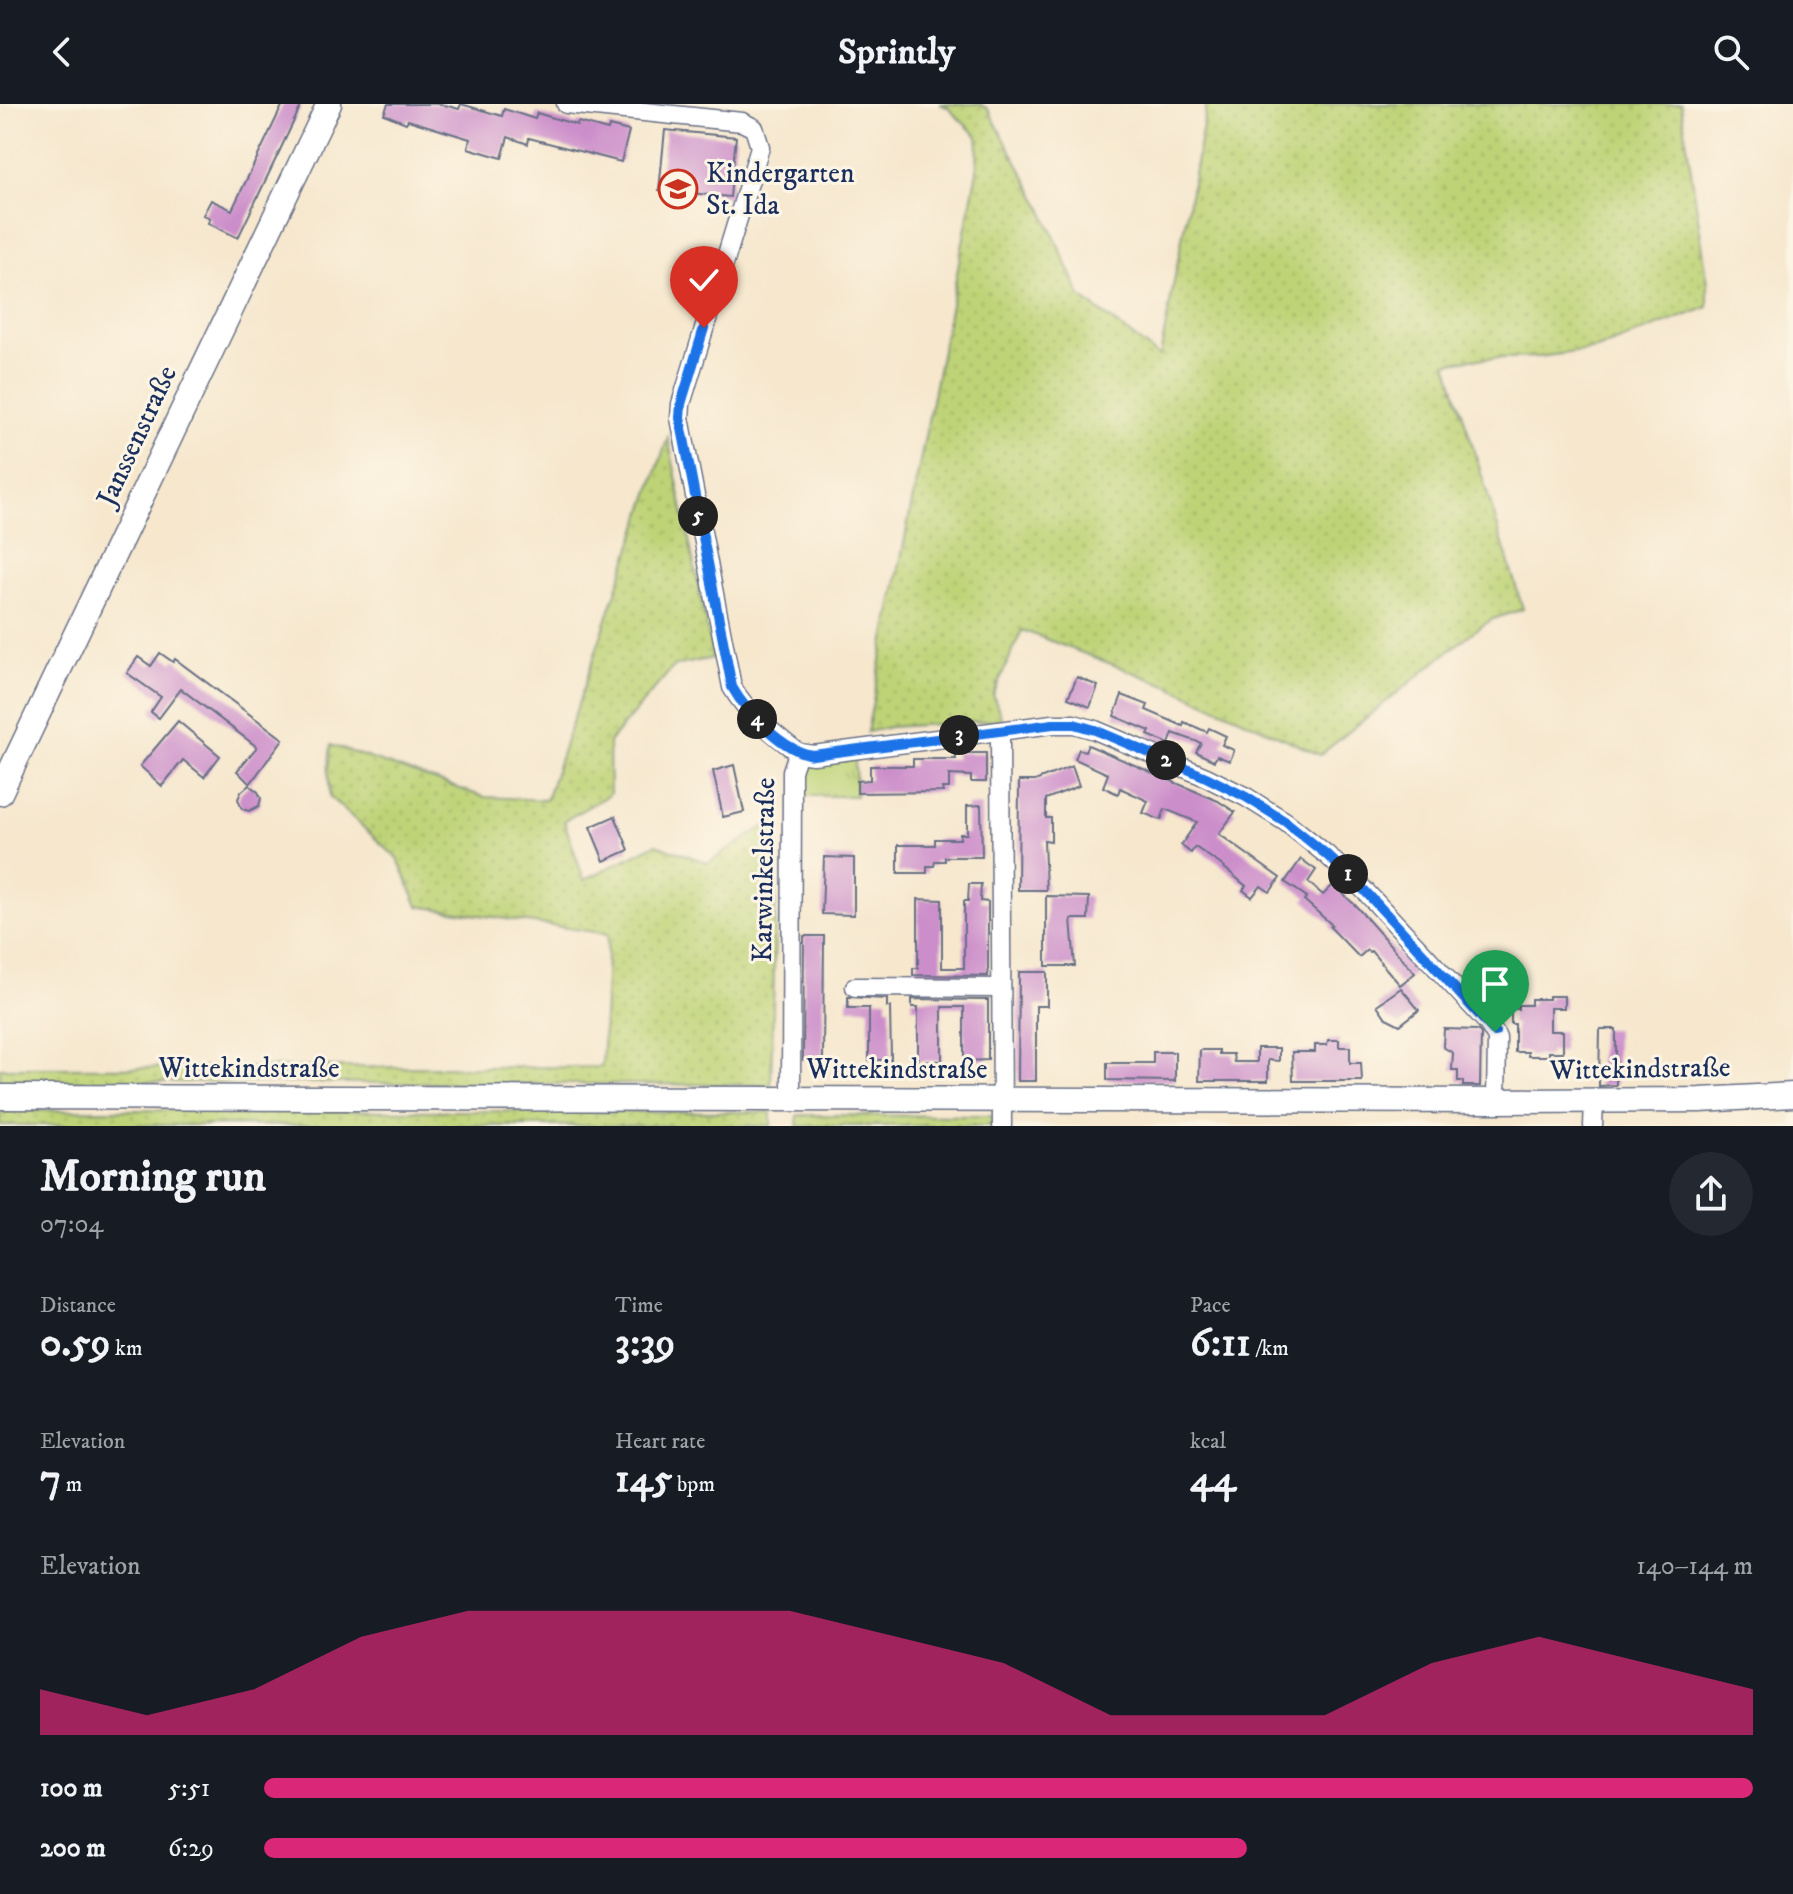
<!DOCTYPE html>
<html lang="en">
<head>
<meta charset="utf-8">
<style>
	:root { --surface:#171b24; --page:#242831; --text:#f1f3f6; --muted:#9ea1a6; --accent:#db2777 }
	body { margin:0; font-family:"IM FELL DW Pica",serif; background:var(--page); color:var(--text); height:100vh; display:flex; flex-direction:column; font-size:30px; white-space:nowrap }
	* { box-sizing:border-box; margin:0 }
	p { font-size:26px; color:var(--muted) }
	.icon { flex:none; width:44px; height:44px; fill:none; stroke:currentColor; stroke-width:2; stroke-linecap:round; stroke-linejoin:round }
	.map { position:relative; height:1022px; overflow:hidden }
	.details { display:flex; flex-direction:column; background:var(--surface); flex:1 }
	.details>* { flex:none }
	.pin { position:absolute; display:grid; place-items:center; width:68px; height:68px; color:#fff; margin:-82px -34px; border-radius:50% 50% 50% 0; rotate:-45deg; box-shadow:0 0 8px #0007 }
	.pin .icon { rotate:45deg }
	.km { position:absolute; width:40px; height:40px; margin:-20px; border-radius:50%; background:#222; color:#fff; font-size:22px; line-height:40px; text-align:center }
	.round { display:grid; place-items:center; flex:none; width:84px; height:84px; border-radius:42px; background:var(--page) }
	.overview { display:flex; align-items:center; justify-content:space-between; height:136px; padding:0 40px }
	h1 { font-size:44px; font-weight:700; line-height:60px }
	.stats { display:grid; grid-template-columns:repeat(3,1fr); gap:12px; height:136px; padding:8px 40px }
	.stats div { display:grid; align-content:center }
	.stats b { font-size:40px; font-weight:700 }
	.stats small { font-size:22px; font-weight:400 }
	.stats p { font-size:22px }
	.chart { height:224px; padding:16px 40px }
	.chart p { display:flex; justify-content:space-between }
	.chart svg { width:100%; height:144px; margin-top:8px; fill:var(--accent); opacity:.7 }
	ul { padding:0 40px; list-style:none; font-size:26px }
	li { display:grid; grid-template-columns:128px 96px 1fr; align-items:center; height:60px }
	li i { height:20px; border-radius:10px; background:var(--accent) }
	header { display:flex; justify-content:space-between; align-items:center; height:104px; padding:0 40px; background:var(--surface); font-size:36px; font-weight:700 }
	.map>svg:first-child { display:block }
	.grass { fill:url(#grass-dots); stroke:#6c816a; stroke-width:2 }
	.park { fill:url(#park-tufts); stroke:#6c816a; stroke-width:2 }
	.building { fill:#cc8eca }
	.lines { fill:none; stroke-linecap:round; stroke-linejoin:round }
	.minor-casing { stroke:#686f85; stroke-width:21 }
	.major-casing { stroke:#686f85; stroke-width:27 }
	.minor { stroke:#fff; stroke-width:18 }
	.major { stroke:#fff; stroke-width:24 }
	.route-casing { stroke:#fff; stroke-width:16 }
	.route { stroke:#1a73e8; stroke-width:10 }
	.labels { text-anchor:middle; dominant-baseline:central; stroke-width:6; stroke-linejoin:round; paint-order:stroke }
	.poi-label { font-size:28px; fill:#1b2f5e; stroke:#fcf5e5; text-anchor:start }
	.street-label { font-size:28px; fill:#1b2f5e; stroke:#fcf5e5 }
</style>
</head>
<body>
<header><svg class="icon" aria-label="back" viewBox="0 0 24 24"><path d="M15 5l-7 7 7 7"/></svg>Sprintly<svg class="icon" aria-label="search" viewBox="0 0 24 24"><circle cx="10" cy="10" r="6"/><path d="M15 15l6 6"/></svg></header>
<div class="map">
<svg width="1793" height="1022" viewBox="0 0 1793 1022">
	<defs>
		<pattern id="grass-dots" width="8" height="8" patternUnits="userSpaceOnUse" patternTransform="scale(2)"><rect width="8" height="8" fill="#bed376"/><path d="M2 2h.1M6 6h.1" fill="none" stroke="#a3b568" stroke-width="1.8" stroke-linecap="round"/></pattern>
		<pattern id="park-tufts" width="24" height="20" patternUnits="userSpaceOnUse" patternTransform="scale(2)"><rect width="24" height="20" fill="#bed376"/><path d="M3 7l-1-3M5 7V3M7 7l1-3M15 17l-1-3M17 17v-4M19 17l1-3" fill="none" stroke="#a3b568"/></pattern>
	</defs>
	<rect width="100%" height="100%" fill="#fcf5e5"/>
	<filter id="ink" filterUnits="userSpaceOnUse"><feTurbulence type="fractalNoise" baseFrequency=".0125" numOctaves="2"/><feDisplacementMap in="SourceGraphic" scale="16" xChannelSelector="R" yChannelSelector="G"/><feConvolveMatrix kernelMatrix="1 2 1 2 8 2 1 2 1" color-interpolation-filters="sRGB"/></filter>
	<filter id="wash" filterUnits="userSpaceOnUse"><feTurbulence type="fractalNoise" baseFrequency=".006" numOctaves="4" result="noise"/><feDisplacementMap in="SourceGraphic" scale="32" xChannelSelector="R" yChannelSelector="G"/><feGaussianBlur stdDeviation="1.8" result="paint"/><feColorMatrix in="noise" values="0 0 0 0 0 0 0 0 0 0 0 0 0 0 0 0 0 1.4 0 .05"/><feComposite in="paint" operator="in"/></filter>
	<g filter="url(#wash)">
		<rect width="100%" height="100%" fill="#f6e7cd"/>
		<g class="grass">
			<polygon points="940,0 980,0 988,5 1041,102 1081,193 1160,253 1207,0 1681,0 1708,180 1708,203 1597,245 1539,253 1470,255 1447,259 1523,505 1493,515 1474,527 1320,651 1172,583 1022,526 993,591 1002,616 890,623 867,628 977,67 978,33 947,3"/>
			<polygon points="668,333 713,554 674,562 609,638 610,690 564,717 584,776 656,740 708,759 778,714 771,981 0,977 0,964 602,963 608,830 418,802 398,755 330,693 328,666 331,641 484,693 546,696"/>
			<polygon points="118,1006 771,1008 771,1022 0,1021 0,1007"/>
			<polygon points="798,1011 992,1012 992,1022 797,1022"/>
		</g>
		<path class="park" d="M855 655 856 692H796C798 654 824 659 855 655Z"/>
		<g id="blocks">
			<g class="building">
				<polygon points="283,0 302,0 238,134 208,119 210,114 203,111 211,96 232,106"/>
				<polygon points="388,0 441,0 459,5 461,0 502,12 504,5 535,15 537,9 577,21 578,18 608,26 609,22 629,27 621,58 529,34 528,40 508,33 502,54 468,44 470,35 408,16 406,19 384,10"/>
				<polygon points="665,26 736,33 730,93 659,86"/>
				<polygon points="160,549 173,558 175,555 283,635 250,680 237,667 257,643 181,585 159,614 151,608 161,593 127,569 138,553 151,562"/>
				<polygon points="1077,573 1098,582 1090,603 1068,594"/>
				<polygon points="1122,591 1148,601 1146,606 1183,622 1184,618 1207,628 1209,624 1226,632 1222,641 1234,646 1230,657 1217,652 1214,657 1196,648 1201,639 1173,629 1169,640 1148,631 1150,627 1114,612"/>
				<polygon points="178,617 220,652 204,673 183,656 162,682 140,662"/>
				<polygon points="1088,641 1218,697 1235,708 1219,730 1280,774 1270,788 1261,782 1252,793 1243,786 1246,782 1220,760 1195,743 1191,749 1181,741 1197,718 1165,705 1161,716 1143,709 1148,697 1120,684 1118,690 1103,683 1108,670 1075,655 1079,645 1085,647"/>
				<polygon points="956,649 986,649 986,678 971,678 971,672 949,671 949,684 942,684 943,688 857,689 857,677 870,676 870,662 913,662 913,655 956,655"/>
				<polygon points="734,661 744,708 723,713 713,667"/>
				<polygon points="1072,662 1079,682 1046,695 1046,714 1051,714 1051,737 1044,736 1046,786 1018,786 1019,677 1035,677"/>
				<polygon points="249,681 258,688 261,694 259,702 249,707 242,705 238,695 241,688"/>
				<polygon points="981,701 982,753 945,753 945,757 935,757 934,762 927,762 927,769 898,769 898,741 935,741 935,735 960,735 960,730 967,730 967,702"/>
				<polygon points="615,712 629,746 604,757 590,723"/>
				<polygon points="824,753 854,754 854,811 822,810"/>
				<polygon points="1301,755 1316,766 1308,778 1323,791 1333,781 1355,801 1415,869 1400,881 1371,847 1369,848 1367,846 1359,853 1330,823 1332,821 1304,796 1307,793 1285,778"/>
				<polygon points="969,780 981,780 980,797 988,798 988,872 913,871 913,864 918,864 918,795 942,796 942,864 964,864 964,797 968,797"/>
				<polygon points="1046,792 1089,793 1088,815 1071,815 1075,862 1046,862"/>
				<polygon points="804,832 824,832 823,956 803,956"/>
				<polygon points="1019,868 1047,868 1047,902 1036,902 1036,977 1018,977"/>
				<polygon points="1401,884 1419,906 1400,921 1386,914 1377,901"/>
				<polygon points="1549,892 1564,892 1564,904 1550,904 1550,927 1563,927 1563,948 1549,948 1549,952 1528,952 1528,948 1515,948 1515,920 1511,920 1511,905 1518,905 1518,901 1531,901 1531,895 1549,895"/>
				<polygon points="848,893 887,895 887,903 890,903 891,956 869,956 869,904 848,904"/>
				<polygon points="912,895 988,896 988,956 964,957 964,903 942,903 942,957 918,957 918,903 912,903"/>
				<polygon points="1444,925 1478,926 1481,930 1480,982 1463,982 1463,977 1458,977 1458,966 1452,966 1453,949 1443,943"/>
				<polygon points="1600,925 1616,925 1616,981 1599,982"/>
				<polygon points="1328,936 1339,936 1339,943 1350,943 1350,959 1361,959 1362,977 1293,977 1292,948 1315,948 1315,941 1327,941"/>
				<polygon points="1257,944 1279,944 1279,957 1268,956 1268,977 1199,977 1200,946 1219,946 1219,950 1233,950 1234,958 1257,958"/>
				<polygon points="1153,948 1175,948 1175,977 1107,976 1107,959 1153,959"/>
			</g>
		</g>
	</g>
	<g filter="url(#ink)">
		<use href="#blocks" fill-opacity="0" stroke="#686f85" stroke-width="2"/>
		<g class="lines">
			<g class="minor-casing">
				<g id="minor">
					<path d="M566 0 742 18 754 24 760 43 681 300 680 314 732 583C748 611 774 629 798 649"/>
					<polyline points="1000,628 1002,1022"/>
					<polyline points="798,649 813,651 1053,620 1074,620 1095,626 1206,673 1246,693 1286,718 1327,751 1365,787 1488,919 1497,934 1496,997"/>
					<polyline points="855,883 1001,884"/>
					<polyline points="791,995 792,667 798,649"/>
					<polyline points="1593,1022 1594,997"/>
				</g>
			</g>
			<g class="major-casing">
				<g id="major">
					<polyline points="0,689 329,0"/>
					<polyline points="0,993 1496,997 1700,996 1793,991"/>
				</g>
			</g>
			<use href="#minor" class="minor"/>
			<use href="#major" class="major"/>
		</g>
	</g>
	<g class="lines" filter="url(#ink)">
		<g class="route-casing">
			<path id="route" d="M704 224 681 300 680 314 732 583C746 608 784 648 813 651L1053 620H1074L1095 626 1206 673 1246 693 1286 718 1327 751 1365 787 1495 928"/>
		</g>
		<use href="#route" class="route"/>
	</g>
	<defs>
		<g id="school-ring" transform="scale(2)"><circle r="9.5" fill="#fcf5e5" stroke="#c8321e" stroke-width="1.5"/><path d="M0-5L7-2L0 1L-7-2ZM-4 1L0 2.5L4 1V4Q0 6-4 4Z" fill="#c8321e"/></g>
	</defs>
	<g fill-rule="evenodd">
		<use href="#school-ring" x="678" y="85"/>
	</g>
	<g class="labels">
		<g class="poi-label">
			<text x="706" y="69">Kindergarten<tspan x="706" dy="32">St. Ida</tspan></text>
		</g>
		<g class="street-label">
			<text transform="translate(137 332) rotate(-65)">Janssenstraße</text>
			<text transform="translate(764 766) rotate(-89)">Karwinkelstraße</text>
			<text x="249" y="964">Wittekindstraße</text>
			<text x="897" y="965">Wittekindstraße</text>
			<text transform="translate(1640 965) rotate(-1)">Wittekindstraße</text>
		</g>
	</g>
</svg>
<div class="pin" style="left:1495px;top:928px;background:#1e9e55"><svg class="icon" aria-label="arrive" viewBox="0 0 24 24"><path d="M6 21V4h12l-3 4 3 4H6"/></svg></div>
<div class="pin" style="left:704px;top:224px;background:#d93025"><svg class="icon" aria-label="check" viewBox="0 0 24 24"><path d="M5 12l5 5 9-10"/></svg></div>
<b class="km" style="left:1348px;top:770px">1</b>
<b class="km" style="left:1166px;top:656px">2</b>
<b class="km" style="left:959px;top:631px">3</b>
<b class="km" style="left:757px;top:615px">4</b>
<b class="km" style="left:698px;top:412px">5</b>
</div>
<section class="details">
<div class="overview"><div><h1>Morning run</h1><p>07:04</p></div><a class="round"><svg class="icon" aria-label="share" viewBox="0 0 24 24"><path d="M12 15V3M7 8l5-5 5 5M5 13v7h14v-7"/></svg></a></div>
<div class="stats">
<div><p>Distance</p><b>0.59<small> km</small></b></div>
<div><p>Time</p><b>3:39</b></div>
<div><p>Pace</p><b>6:11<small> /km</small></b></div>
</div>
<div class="stats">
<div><p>Elevation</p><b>7<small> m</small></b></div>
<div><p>Heart rate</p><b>145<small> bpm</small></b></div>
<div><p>kcal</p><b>44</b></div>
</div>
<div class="chart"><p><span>Elevation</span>140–144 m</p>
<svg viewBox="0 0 160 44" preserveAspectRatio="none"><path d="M0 44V30L10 38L20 30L30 14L40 6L50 6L60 6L70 6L80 14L90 22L100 38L110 38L120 38L130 22L140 14L150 22L160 30V44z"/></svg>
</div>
<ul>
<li><b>100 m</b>5:51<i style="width:100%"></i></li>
<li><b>200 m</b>6:29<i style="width:66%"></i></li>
</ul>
</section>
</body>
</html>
